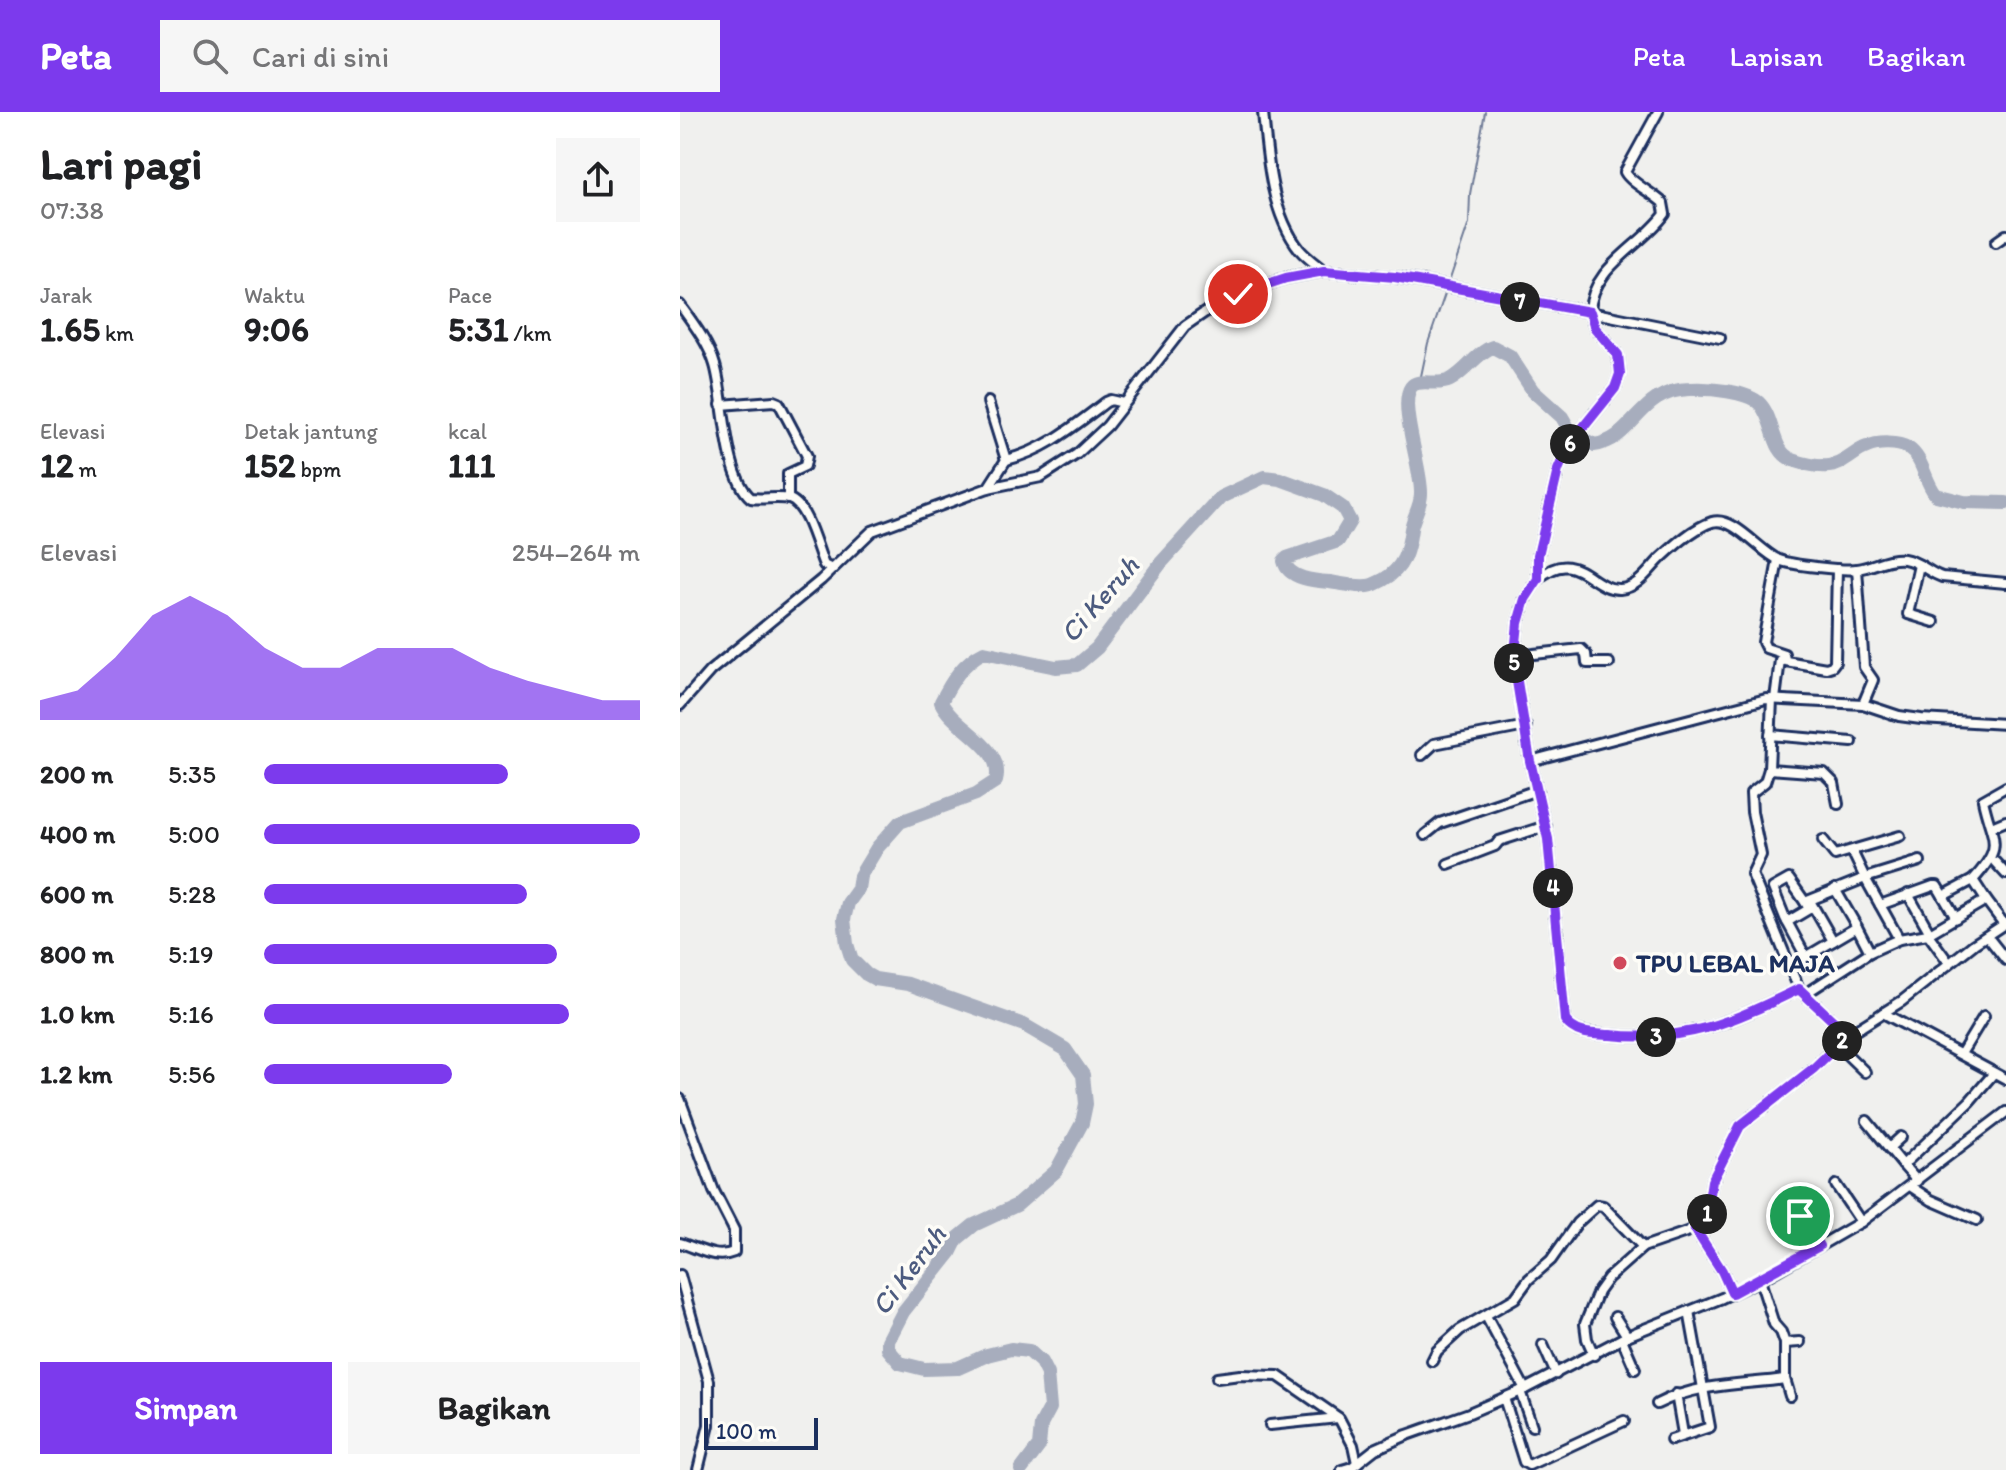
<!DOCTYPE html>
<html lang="id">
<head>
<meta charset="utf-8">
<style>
	:root { --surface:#fff; --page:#f6f6f6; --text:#202124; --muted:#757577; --accent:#7c3aed }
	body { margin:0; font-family:Itim,sans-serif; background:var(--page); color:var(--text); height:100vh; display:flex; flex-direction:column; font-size:30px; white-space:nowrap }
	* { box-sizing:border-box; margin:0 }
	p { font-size:26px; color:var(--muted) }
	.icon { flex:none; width:44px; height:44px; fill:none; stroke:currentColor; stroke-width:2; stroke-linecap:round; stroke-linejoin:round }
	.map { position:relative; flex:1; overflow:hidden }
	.side { display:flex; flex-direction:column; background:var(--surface); width:680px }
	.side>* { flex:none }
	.scale { position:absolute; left:24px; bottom:20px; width:114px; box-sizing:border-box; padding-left:8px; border:4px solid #1b2f5e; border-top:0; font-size:22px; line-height:28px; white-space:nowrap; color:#1b2f5e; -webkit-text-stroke:6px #fdfcf7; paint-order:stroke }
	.pin { position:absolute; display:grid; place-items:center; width:68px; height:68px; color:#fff; margin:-34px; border:4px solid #fff; border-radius:50%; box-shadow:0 2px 8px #0007 }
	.km { position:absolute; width:40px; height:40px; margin:-20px; border-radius:50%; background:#222; color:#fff; font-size:22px; line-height:40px; text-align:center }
	.round { display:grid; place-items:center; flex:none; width:84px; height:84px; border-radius:0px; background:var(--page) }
	.summary { display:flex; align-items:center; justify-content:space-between; height:136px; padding:0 40px }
	h1 { font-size:44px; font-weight:800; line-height:60px }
	.metrics { display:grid; grid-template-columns:repeat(3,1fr); gap:12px; height:136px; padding:8px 40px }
	.metrics div { display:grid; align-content:center }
	.metrics b { font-size:34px; font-weight:800 }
	.metrics small { font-size:22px; font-weight:400 }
	.metrics p { font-size:22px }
	.chart { height:224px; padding:16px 40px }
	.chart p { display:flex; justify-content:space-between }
	.chart svg { width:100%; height:144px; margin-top:8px; fill:var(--accent); opacity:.7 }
	.button { display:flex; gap:16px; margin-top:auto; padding:16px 40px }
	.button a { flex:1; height:92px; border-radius:0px; background:var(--accent); color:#fff; font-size:32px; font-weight:800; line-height:92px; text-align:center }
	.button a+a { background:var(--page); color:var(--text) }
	ul { padding:0 40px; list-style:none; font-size:26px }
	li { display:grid; grid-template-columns:128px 96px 1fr; align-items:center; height:60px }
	li i { height:20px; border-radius:10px; background:var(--accent) }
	header { display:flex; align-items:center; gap:48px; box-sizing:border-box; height:112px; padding:0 40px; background:var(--accent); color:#fff }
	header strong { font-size:38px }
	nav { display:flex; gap:44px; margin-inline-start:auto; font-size:28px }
	.search { width:560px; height:72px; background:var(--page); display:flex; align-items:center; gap:20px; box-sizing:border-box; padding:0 28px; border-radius:0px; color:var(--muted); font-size:30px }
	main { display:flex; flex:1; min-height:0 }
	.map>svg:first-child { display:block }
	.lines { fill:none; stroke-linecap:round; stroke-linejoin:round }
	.stream { stroke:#6f7b97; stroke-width:2 }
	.river { stroke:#a7adbd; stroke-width:14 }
	.minor-casing { stroke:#1b2f5e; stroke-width:14 }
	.minor { stroke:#fdfcf7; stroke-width:8 }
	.route-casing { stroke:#fff; stroke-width:16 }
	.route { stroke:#7c3aed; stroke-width:10 }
	.poi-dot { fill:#d1495b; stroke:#fdfcf7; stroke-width:3 }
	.labels { text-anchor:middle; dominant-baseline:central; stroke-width:7; stroke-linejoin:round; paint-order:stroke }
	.poi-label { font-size:26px; font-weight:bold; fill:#1b2f5e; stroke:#fdfcf7; text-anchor:start }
	.water-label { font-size:28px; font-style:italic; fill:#4c5b7f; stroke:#fdfcf7 }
</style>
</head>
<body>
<header>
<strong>Peta</strong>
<div class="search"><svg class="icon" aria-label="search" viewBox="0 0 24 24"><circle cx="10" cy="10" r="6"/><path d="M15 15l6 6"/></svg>Cari di sini</div>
<nav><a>Peta</a><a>Lapisan</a><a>Bagikan</a></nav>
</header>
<main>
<section class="side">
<div class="summary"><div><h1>Lari pagi</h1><p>07:38</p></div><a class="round"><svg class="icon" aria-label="share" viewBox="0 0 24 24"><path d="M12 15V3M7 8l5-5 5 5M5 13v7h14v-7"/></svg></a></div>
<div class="metrics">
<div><p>Jarak</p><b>1.65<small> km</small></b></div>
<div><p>Waktu</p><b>9:06</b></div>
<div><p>Pace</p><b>5:31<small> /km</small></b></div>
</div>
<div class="metrics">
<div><p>Elevasi</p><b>12<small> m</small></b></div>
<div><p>Detak jantung</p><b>152<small> bpm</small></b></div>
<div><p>kcal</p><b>111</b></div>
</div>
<div class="chart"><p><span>Elevasi</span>254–264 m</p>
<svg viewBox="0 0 160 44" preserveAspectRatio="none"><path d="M0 44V38L10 35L20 25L30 12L40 6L50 12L60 22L70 28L80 28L90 22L100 22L110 22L120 28L130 32L140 35L150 38L160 38V44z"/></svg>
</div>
<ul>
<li><b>200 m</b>5:35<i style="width:65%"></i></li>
<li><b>400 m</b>5:00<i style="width:100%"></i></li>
<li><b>600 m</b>5:28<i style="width:70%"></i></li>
<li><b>800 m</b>5:19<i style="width:78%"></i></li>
<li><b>1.0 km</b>5:16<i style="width:81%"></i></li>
<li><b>1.2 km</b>5:56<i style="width:50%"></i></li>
</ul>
<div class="button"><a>Simpan</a><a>Bagikan</a></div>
</section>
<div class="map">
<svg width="1326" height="1358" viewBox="0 0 1326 1358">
	<rect width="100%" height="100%" fill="#f0f0ee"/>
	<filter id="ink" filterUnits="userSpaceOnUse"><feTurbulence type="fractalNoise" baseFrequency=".0125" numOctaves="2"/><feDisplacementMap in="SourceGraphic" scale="16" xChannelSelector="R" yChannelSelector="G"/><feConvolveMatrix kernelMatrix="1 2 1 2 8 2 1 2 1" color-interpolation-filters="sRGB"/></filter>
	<g filter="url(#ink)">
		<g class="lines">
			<g class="stream">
				<polyline points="769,170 789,111 790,82 805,0"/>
				<polyline points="740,269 748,231 767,176"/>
			</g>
			<path class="river" d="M341 1358 359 1334 361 1313 370 1296 367 1262 361 1250 349 1239 331 1237 307 1243 278 1256 244 1257 220 1251 208 1237V1229L223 1200 270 1141 277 1127 294 1113 337 1093 376 1059 402 1011 406 992 403 963 385 937 344 913 228 872 195 867 186 862 172 848 167 832 164 807 168 791 178 777 180 764 197 736 220 710 296 682 316 669C325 634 274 618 261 590 271 570 283 550 304 540L376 555 397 553 417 536 480 452 541 385 584 365 600 367 644 383 663 396 670 409 658 429 607 446 604 449C608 467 635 469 650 470 662 472 675 475 687 474 693 474 698 470 703 468 724 456 728 439 731 417 733 405 741 394 741 382 742 356 718 293 731 275 738 265 757 275 770 268 786 260 797 240 813 235L830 244 853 279 882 305 890 319 914 333C955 328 958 278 1010 277 1028 276 1068 279 1080 292 1095 308 1091 340 1113 348 1124 352 1138 355 1149 354 1164 353 1174 339 1187 335 1198 330 1218 330 1228 336 1244 347 1244 369 1256 383L1284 390 1326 391"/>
			<g class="minor-casing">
				<g id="minor">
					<path d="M583 0C587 44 591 102 620 138 627 146 636 152 644 159"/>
					<polyline points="1316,130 1326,123"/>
					<path d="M0 193C13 211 29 232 35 253 45 286 44 363 71 386 83 388 97 384 109 387 127 392 137 437 144 453L152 457"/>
					<path d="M1040 226 910 200 915 216 938 243 940 262 935 276 889 333 878 358 858 443V467L845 487 838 511 834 551 850 649 868 727 885 908C895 923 913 922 930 923 1007 931 1051 910 1119 877L1168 923"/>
					<polyline points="308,290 326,348 308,376"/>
					<polyline points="41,293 94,289 99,291 127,344 125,354 108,362 108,387"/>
					<path d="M326 348C366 338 394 314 426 290L431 288 444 291"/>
					<polyline points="1098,448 1083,530 1086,536 1104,542 1105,548"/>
					<polyline points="1239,453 1228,502 1254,510"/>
					<polyline points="1177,457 1184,555 1193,568 1183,592"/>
					<path d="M858 467C896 433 911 479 940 477 959 476 970 456 982 445 996 432 1014 416 1032 410 1053 403 1080 440 1099 448 1111 453 1164 459 1177 457 1193 455 1207 445 1224 447 1239 449 1249 461 1262 465L1326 471"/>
					<polyline points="835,544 901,537 906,542 907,551 929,551"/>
					<polyline points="1092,587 1089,657 1144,661 1154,671 1158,692"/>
					<polyline points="1095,587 1100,548 1146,556 1152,554 1155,550 1157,457"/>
					<path d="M0 593 30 559 141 468 192 419 308 376 361 365 397 342 427 314 505 214 540 190 558 182 606 166 644 159 715 165 910 200C911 155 961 135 985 102L983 91C973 81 951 71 945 60L978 0"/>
					<polyline points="1090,623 1172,630"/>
					<polyline points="742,643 754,632 846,614"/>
					<polyline points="850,649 1086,587 1183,592 1219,604 1241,607 1326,612"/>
					<polyline points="1089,657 1085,670 1071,681 1072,700 1081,743 1072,762 1119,877"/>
					<polyline points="1314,714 1326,709"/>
					<polyline points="745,723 760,711 857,678"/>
					<polyline points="1143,728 1155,743 1220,724"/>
					<polyline points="1315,750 1326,762"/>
					<polyline points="768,752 815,734 819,729 866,714"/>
					<polyline points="1155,777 1177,815"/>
					<polyline points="1228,782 1250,821"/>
					<polyline points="1263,784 1276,806"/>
					<polyline points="1306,788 1324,812"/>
					<polyline points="1130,789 1153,829"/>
					<polyline points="1200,793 1253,774 1257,774 1263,784 1293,768"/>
					<polyline points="1107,810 1129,797 1125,790 1185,766 1172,739"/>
					<polyline points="1248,822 1269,851"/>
					<polyline points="1307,824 1326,848"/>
					<polyline points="1219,827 1185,766 1240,749"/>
					<polyline points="1126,845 1177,815 1190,840"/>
					<polyline points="1110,855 1126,845 1105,806 1093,776 1109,767 1125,790"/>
					<path d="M1131 878 1190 840 1219 827 1248 822 1306 788 1293 768C1326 732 1312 730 1303 688L1326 675"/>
					<polyline points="1203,901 1326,967"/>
					<polyline points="1157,933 1185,960"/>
					<polyline points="1281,942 1304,904"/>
					<path d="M0 987 34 1079 54 1118V1140C35 1148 18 1136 0 1131"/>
					<polyline points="1187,1009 1223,1053"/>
					<polyline points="1209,1036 1221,1025"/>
					<polyline points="1237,1069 1223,1053 1289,990 1314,961"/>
					<polyline points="1156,1073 1181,1110"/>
					<polyline points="1230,1074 1251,1088 1297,1108"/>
					<polyline points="1120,1104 1139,1134"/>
					<polyline points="1015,1117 1042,1159 1052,1181"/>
					<polyline points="0,1163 29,1269 29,1313 18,1358"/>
					<polyline points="1080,1168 1094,1212 1101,1220 1105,1231 1105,1267 1110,1284"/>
					<polyline points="806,1204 845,1277"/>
					<polyline points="935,1205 947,1224"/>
					<polyline points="942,1227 955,1257"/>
					<polyline points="1105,1231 1120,1230"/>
					<polyline points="863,1233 876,1262"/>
					<polyline points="914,1243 907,1227 905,1212 918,1180 928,1166 963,1135 1015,1117 1026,1107 1032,1069 1060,1014 1134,956 1168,923 1222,889 1294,832 1326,811"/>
					<polyline points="752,1249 757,1239 780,1218 835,1186 849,1167 871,1148 897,1111 917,1093 923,1094 963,1135"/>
					<polyline points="537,1266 560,1263 598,1264 659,1306 673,1333 677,1351"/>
					<polyline points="840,1279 852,1314"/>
					<polyline points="996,1282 1003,1322"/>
					<polyline points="824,1286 844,1350 849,1353 944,1309"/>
					<path d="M977 1292C1018 1271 1061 1273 1105 1267"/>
					<polyline points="590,1313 658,1306"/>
					<polyline points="991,1328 1030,1315 1009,1199"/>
					<polyline points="662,1358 672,1355 695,1337 727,1323 789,1301 845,1277 947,1224 1042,1186 1080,1168 1181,1110 1326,1000"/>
				</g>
			</g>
			<use href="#minor" class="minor"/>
		</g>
	</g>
	<g class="lines" filter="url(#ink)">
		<g class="route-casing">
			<path id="route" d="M558 182 606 166 644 159 715 165 910 200 915 216 938 243 940 262 935 276 889 333 878 358 858 443V467L845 487 838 511 834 551 850 649 868 727 885 908C895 923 913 922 930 923 1007 931 1051 910 1119 877L1168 923 1134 956 1060 1014 1032 1069 1026 1107 1015 1117 1042 1159 1052 1181 1139 1134 1120 1104"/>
		</g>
		<use href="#route" class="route"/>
	</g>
	<circle class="poi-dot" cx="940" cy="851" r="8"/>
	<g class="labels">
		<g class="poi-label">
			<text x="956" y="851">TPU LEBAL MAJA</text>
		</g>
		<g class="water-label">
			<text transform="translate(419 487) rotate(-49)">Ci Keruh</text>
			<text transform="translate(228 1158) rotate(-53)">Ci Keruh</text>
		</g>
	</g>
</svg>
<div class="scale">100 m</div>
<div class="pin" style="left:1120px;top:1104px;background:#1e9e55"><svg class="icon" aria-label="arrive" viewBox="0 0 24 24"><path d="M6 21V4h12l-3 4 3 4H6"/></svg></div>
<div class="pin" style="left:558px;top:182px;background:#d93025"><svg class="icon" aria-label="check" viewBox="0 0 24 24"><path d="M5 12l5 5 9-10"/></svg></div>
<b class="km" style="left:1027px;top:1102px">1</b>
<b class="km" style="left:1162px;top:929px">2</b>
<b class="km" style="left:976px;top:925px">3</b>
<b class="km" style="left:873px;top:776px">4</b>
<b class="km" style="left:834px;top:551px">5</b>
<b class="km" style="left:890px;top:332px">6</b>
<b class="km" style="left:840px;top:190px">7</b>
</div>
</main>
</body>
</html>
